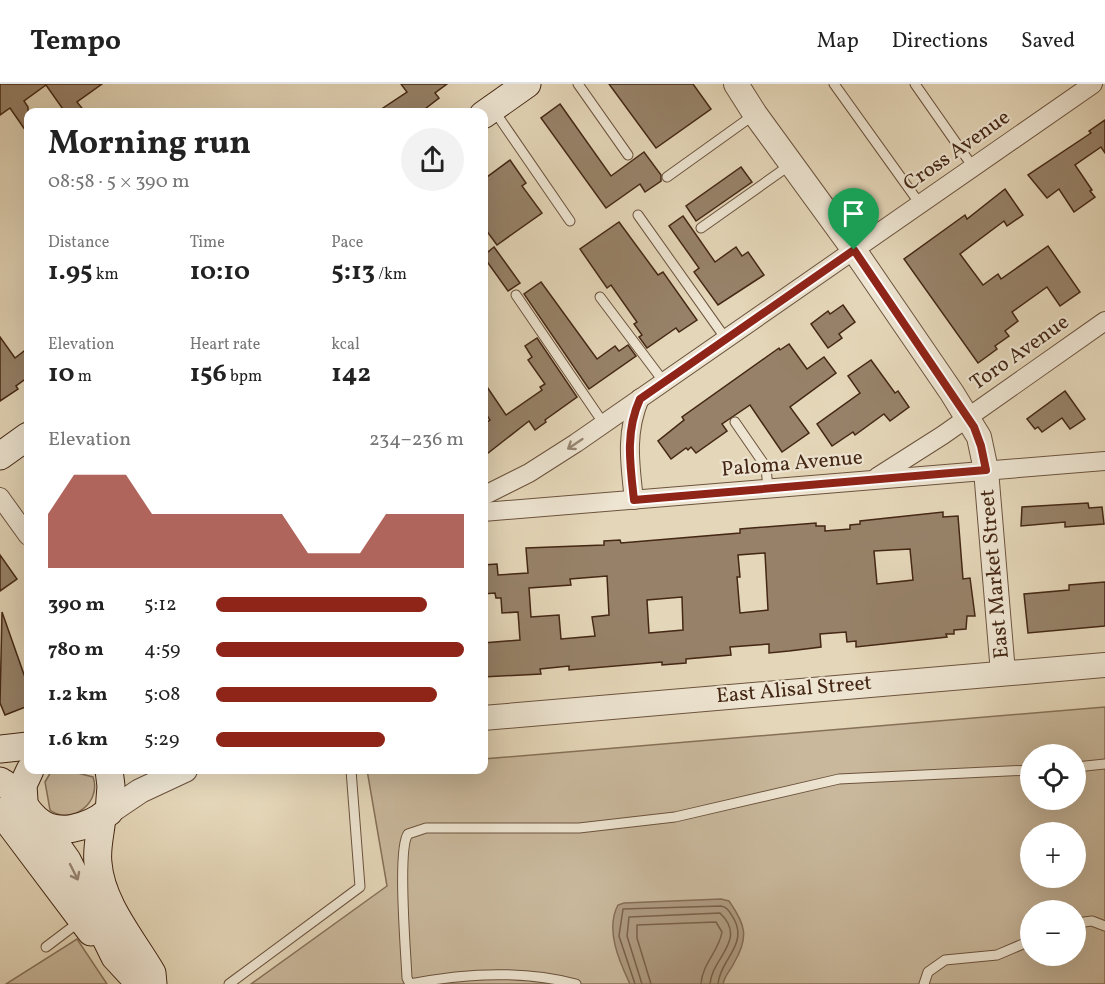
<!DOCTYPE html>
<html lang="en">
<head>
<meta charset="utf-8">
<style>
	:root { --surface:#fff; --page:#f2f2f2; --text:#222; --muted:#767676; --line:#e0e0e0; --accent:#8f2418 }
	body { margin:0; font-family:Vollkorn,serif; background:var(--page); color:var(--text); height:100vh; display:flex; flex-direction:column; font-size:22px; white-space:nowrap }
	* { box-sizing:border-box; margin:0 }
	p { font-size:20px; color:var(--muted) }
	.icon { flex:none; width:33px; height:33px; fill:none; stroke:currentColor; stroke-width:2; stroke-linecap:round; stroke-linejoin:round }
	.map { position:relative; flex:1; overflow:hidden }
	.sheet { position:absolute; left:24px; top:24px; width:464px; height:666px; display:flex; flex-direction:column; background:var(--surface); border-radius:12px; box-shadow:0 6px 24px #0002 }
	.sheet>* { flex:none }
	.fabs { position:absolute; left:1020px; top:660px; display:grid; gap:12px }
	.fabs a { display:grid; place-items:center; width:66px; height:66px; border-radius:50%; background:var(--surface); box-shadow:0 6px 24px #0002; font-size:30px }
	.pin { position:absolute; display:grid; place-items:center; width:51px; height:51px; color:#fff; margin:-62px -26px; border-radius:50% 50% 50% 0; rotate:-45deg; box-shadow:0 0 6px #0007 }
	.pin .icon { rotate:45deg }
	.round { display:grid; place-items:center; flex:none; width:63px; height:63px; border-radius:32px; background:var(--page) }
	.overview { display:flex; align-items:center; justify-content:space-between; height:102px; padding:0 24px }
	h1 { font-size:33px; font-weight:700; line-height:45px }
	.stats { display:grid; grid-template-columns:repeat(3,1fr); gap:9px; height:102px; padding:6px 24px }
	.stats div { display:grid; align-content:center }
	.stats b { font-size:26px; font-weight:700 }
	.stats small { font-size:16px; font-weight:400 }
	.stats p { font-size:16px }
	.chart { height:168px; padding:12px 24px }
	.chart p { display:flex; justify-content:space-between }
	.chart svg { width:100%; height:108px; margin-top:6px; fill:var(--accent); opacity:.7 }
	ul { padding:0 24px; list-style:none; font-size:20px }
	li { display:grid; grid-template-columns:96px 72px 1fr; align-items:center; height:45px }
	li i { height:15px; border-radius:8px; background:var(--accent) }
	header { display:flex; align-items:center; gap:36px; box-sizing:border-box; height:84px; padding:0 30px; background:var(--surface); border-bottom:2px solid var(--line) }
	header strong { font-size:28px }
	nav { display:flex; gap:33px; margin-inline-start:auto; font-size:21px }
	.map>svg:first-child { display:block }
	.green { fill:#c9b89c; stroke:#867058; stroke-width:1.5; fill-rule:evenodd }
	.water { fill:#ae9a80; stroke:#846c55; stroke-width:1.5 }
	.lines { fill:none; stroke-linecap:round; stroke-linejoin:round }
	.shore { stroke:#79604a; stroke-width:1.5 }
	.building { fill:#978269; stroke:#442714; stroke-width:1.5; fill-rule:evenodd }
	.service-casing { stroke:#6c533d; stroke-width:11 }
	.minor-casing { stroke:#6c533d; stroke-width:20 }
	.tertiary-casing { stroke:#6c533d; stroke-width:26 }
	.secondary-casing { stroke:#442714; stroke-width:29 }
	.service { stroke:#ede4d1; stroke-width:9 }
	.minor { stroke:#ede4d1; stroke-width:18 }
	.tertiary { stroke:#ede4d1; stroke-width:24 }
	.secondary { stroke:#ede4d1; stroke-width:27 }
	.oneway { stroke:#988672 }
	.route-casing { stroke:#fff; stroke-width:12 }
	.route { stroke:#8f2418; stroke-width:8 }
	.labels { text-anchor:middle; dominant-baseline:central; stroke-width:4.5; stroke-linejoin:round; paint-order:stroke }
	.street-label { font-size:21px; fill:#442714; stroke:#ede4d1 }
</style>
</head>
<body>
<header>
<strong>Tempo</strong>
<nav><a>Map</a><a>Directions</a><a>Saved</a></nav>
</header>
<div class="map">
<svg width="1105" height="900" viewBox="0 0 1105 900">
	<rect width="100%" height="100%" fill="#e4d6b8"/>
	<filter id="stains"><feTurbulence type="fractalNoise" baseFrequency=".00333" numOctaves="4"/><feColorMatrix values="0 0 0 0 .2 0 0 0 0 .09 0 0 0 0 .02 0 0 0 .5 -.17"/></filter>
	<radialGradient id="worn" r=".72"><stop offset=".6" stop-color="#630" stop-opacity="0"/><stop offset="1" stop-color="#630" stop-opacity=".3"/></radialGradient>
	<g class="green">
		<path d="M1105 623V900H251L387 802 367 686H483V675ZM1030 670H1076V716H1030ZM1030 748H1076V794H1030ZM1030 826H1076V872H1030Z"/>
		<path d="M52 686H66L93 693C102 718 72 742 50 726L45 698Z"/>
		<polygon points="77,855 107,900 6,900"/>
	</g>
	<path class="water" d="M721 815 729 817C746 841 749 853 734 879 730 887 725 891 723 900H630C619 877 605 845 618 821L624 819Z"/>
	<g class="lines">
		<g class="shore">
			<path d="M635 900 619 852 623 825 721 822C728 823 730 829 734 835 748 861 720 876 718 900"/>
			<path d="M642 900 627 852 629 833 720 829C748 856 712 873 710 900"/>
			<path d="M651 900 637 854V841L716 838 722 848C719 867 702 880 701 900"/>
		</g>
	</g>
	<g class="building">
		<polygon points="0,0 102,0 77,18 85,28 65,28 46,1 24,17 28,23 28,50 10,24 0,31"/>
		<polygon points="401,0 447,0 435,9 439,14 421,28 377,28 407,8"/>
		<polygon points="609,0 693,0 711,25 656,64"/>
		<polygon points="560,20 611,92 644,68 661,91 661,97 645,108 640,100 606,124 541,34"/>
		<polygon points="1105,36 1105,69 1101,63 1075,81 1092,106 1090,107 1095,113 1074,128 1059,105 1047,114 1028,91 1091,49 1089,47"/>
		<polygon points="510,76 526,99 522,102 542,129 497,161 483,142 483,96"/>
		<polygon points="741,83 752,98 696,137 686,122"/>
		<polygon points="1005,105 1023,131 1007,142 1004,137 960,170 983,201 998,190 1001,195 1048,162 1080,208 1060,222 1047,203 1012,228 1018,237 1005,247 1009,252 995,262 997,265 978,279 904,175 965,131 967,135"/>
		<polygon points="683,132 715,178 736,163 742,172 748,168 764,191 718,221 694,188 699,184 669,142"/>
		<polygon points="619,138 658,191 663,188 697,236 679,248 676,244 647,264 639,253 642,251 634,240 637,238 611,201 607,204 580,165"/>
		<polygon points="494,163 520,199 508,207 483,172"/>
		<polygon points="541,198 597,275 615,262 619,267 628,261 636,272 589,305 524,210"/>
		<polygon points="843,221 855,238 839,250 842,254 828,264 811,240 828,227 830,230"/>
		<polygon points="0,253 15,274 28,264 28,293 16,302 18,305 0,317"/>
		<polygon points="537,254 577,313 545,336 546,338 535,346 529,337 483,373 483,341 490,336 483,325 483,297 506,331 542,306 540,303 545,300 528,276 532,273 525,262"/>
		<polygon points="789,260 807,285 824,273 836,289 790,323 809,349 782,368 750,321 722,340 727,347 696,369 691,363 688,366 686,364 671,375 658,357 684,336 682,333 779,264 780,266"/>
		<polygon points="871,276 895,309 898,307 909,323 890,337 884,330 855,351 853,348 832,362 817,340 860,309 848,292"/>
		<polygon points="1065,307 1085,335 1070,345 1062,334 1042,348 1038,343 1035,345 1027,335"/>
		<polygon points="1088,419 1089,424 1102,423 1104,440 1065,443 1065,438 1021,442 1022,423"/>
		<path d="M943 428V433L958 432 963 495 970 494 975 532H967L966 545 954 546V550H946L947 553 856 563V557L847 558 846 548 820 550 821 563 789 567 769 569V560L730 563 731 571 686 575V579L662 581V578L569 586V582L540 585 541 590 483 593V559L520 556 518 528 502 529 501 514H496L495 509 483 510V481L497 480 498 491 528 489 526 464 604 461V457L620 456 621 459 740 449V445L816 439V442H825V447L850 445V441L860 440V437ZM910 465 913 496 877 500 874 467ZM765 469 768 526 740 529 737 493H740L738 471ZM607 492 609 531 592 533 595 552 561 555 559 531 531 533 529 504 571 501 570 495ZM682 513 683 546 649 549 647 516Z"/>
		<polygon points="0,471 17,495 0,507"/>
		<polygon points="1105,498 1105,542 1028,549 1024,510 1069,506 1069,501"/>
		<polygon points="2,528 28,602 28,622 5,631 0,619"/>
	</g>
	<g class="lines">
		<g class="service-casing">
			<g id="service">
				<polyline points="578,0 628,71"/>
				<polyline points="834,0 920,120"/>
				<polyline points="915,0 973,83"/>
				<polyline points="493,25 570,137"/>
				<polyline points="667,93 755,30"/>
				<polyline points="638,131 726,255"/>
				<polyline points="701,144 790,81"/>
				<polyline points="516,211 604,340"/>
				<polyline points="600,213 664,298"/>
				<polyline points="735,338 766,383 768,405"/>
				<polyline points="1076,683 1105,680"/>
				<polyline points="1076,839 1092,837 1105,842"/>
				<polyline points="46,863 79,838"/>
				<polyline points="229,900 360,803 351,686"/>
				<path d="M576 900C522 886 465 889 410 900L407 894C406 870 397 765 408 750L426 744H579L675 733 839 695 1030 686"/>
				<polyline points="924,900 928,888 945,876 997,871 1030,857"/>
			</g>
		</g>
		<g class="minor-casing">
			<g id="minor">
				<polyline points="877,393 943,351 1105,237"/>
				<polyline points="483,412 529,389 576,359 1093,0"/>
				<polyline points="0,413 28,452"/>
				<path d="M634 416C630 380 625 349 640 314"/>
				<polyline points="483,428 1105,377"/>
			</g>
		</g>
		<g class="tertiary-casing">
			<g id="tertiary">
				<polyline points="736,0 755,30 854,166 952,309 979,353 986,386 1003,589"/>
				<polyline points="483,634 1105,581"/>
				<polyline points="109,728 140,707 185,686"/>
			</g>
		</g>
		<g class="secondary-casing">
			<g id="secondary">
				<polyline points="483,31 527,0"/>
				<polyline points="0,372 28,352"/>
				<polyline points="0,665 28,662"/>
				<path d="M0 697C20 708 21 721 35 734 56 755 88 743 109 728L111 702 109 686"/>
				<polyline points="24,717 23,701 30,686"/>
				<polyline points="0,727 91,848"/>
				<path d="M102 732C101 748 96 764 98 779 101 819 132 855 152 889L153 900"/>
				<polyline points="41,739 67,776 115,873 140,900"/>
			</g>
		</g>
		<use href="#service" class="service"/>
		<use href="#minor" class="minor"/>
		<use href="#tertiary" class="tertiary"/>
		<use href="#secondary" class="secondary"/>
	</g>
	<defs><path id="oneway-shaft" d="M-6 0H5M1.5-3L5.5 0L1.5 3" fill="none" stroke-width="1.6" stroke-linecap="round" stroke-linejoin="round" transform="scale(1.5)"/></defs>
	<g class="oneway">
		<use href="#oneway-shaft" transform="translate(575 360) rotate(146)"/>
		<use href="#oneway-shaft" transform="translate(74 788) rotate(63)"/>
	</g>
	<g class="lines">
		<g class="route-casing">
			<path id="route" d="M854 166 974 343 981 362 986 386 634 416C630 380 625 348 640 315Z"/>
		</g>
		<use href="#route" class="route"/>
	</g>
	<g class="labels">
		<g class="street-label">
			<text transform="translate(957 67) rotate(-35)">Cross Avenue</text>
			<text transform="translate(1020 269) rotate(-35)">Toro Avenue</text>
			<text transform="translate(792 380) rotate(-5)">Paloma Avenue</text>
			<text transform="translate(995 490) rotate(-95)">East Market Street</text>
			<text transform="translate(794 606) rotate(-5)">East Alisal Street</text>
		</g>
	</g>
	<rect width="100%" height="100%" filter="url(#stains)"/>
	<rect width="100%" height="100%" fill="url(#worn)"/>
</svg>
<div class="fabs">
<a><svg class="icon" aria-label="locate" viewBox="0 0 24 24"><circle cx="12" cy="12" r="6"/><path d="M12 2v4M12 18v4M2 12h4M18 12h4"/></svg></a>
<a>+</a>
<a>−</a>
</div>
<div class="pin" style="left:854px;top:166px;background:#1e9e55"><svg class="icon" aria-label="arrive" viewBox="0 0 24 24"><path d="M6 21V4h12l-3 4 3 4H6"/></svg></div>
<section class="sheet">
<div class="overview"><div><h1>Morning run</h1><p>08:58 · 5 × 390 m</p></div><a class="round"><svg class="icon" aria-label="share" viewBox="0 0 24 24"><path d="M12 15V3M7 8l5-5 5 5M5 13v7h14v-7"/></svg></a></div>
<div class="stats">
<div><p>Distance</p><b>1.95<small> km</small></b></div>
<div><p>Time</p><b>10:10</b></div>
<div><p>Pace</p><b>5:13<small> /km</small></b></div>
</div>
<div class="stats">
<div><p>Elevation</p><b>10<small> m</small></b></div>
<div><p>Heart rate</p><b>156<small> bpm</small></b></div>
<div><p>kcal</p><b>142</b></div>
</div>
<div class="chart"><p><span>Elevation</span>234–236 m</p>
<svg viewBox="0 0 160 44" preserveAspectRatio="none"><path d="M0 44V22L10 6L20 6L30 6L40 22L50 22L60 22L70 22L80 22L90 22L100 38L110 38L120 38L130 22L140 22L150 22L160 22V44z"/></svg>
</div>
<ul>
<li><b>390 m</b>5:12<i style="width:85%"></i></li>
<li><b>780 m</b>4:59<i style="width:100%"></i></li>
<li><b>1.2 km</b>5:08<i style="width:89%"></i></li>
<li><b>1.6 km</b>5:29<i style="width:68%"></i></li>
</ul>
</section>
</div>
</body>
</html>
